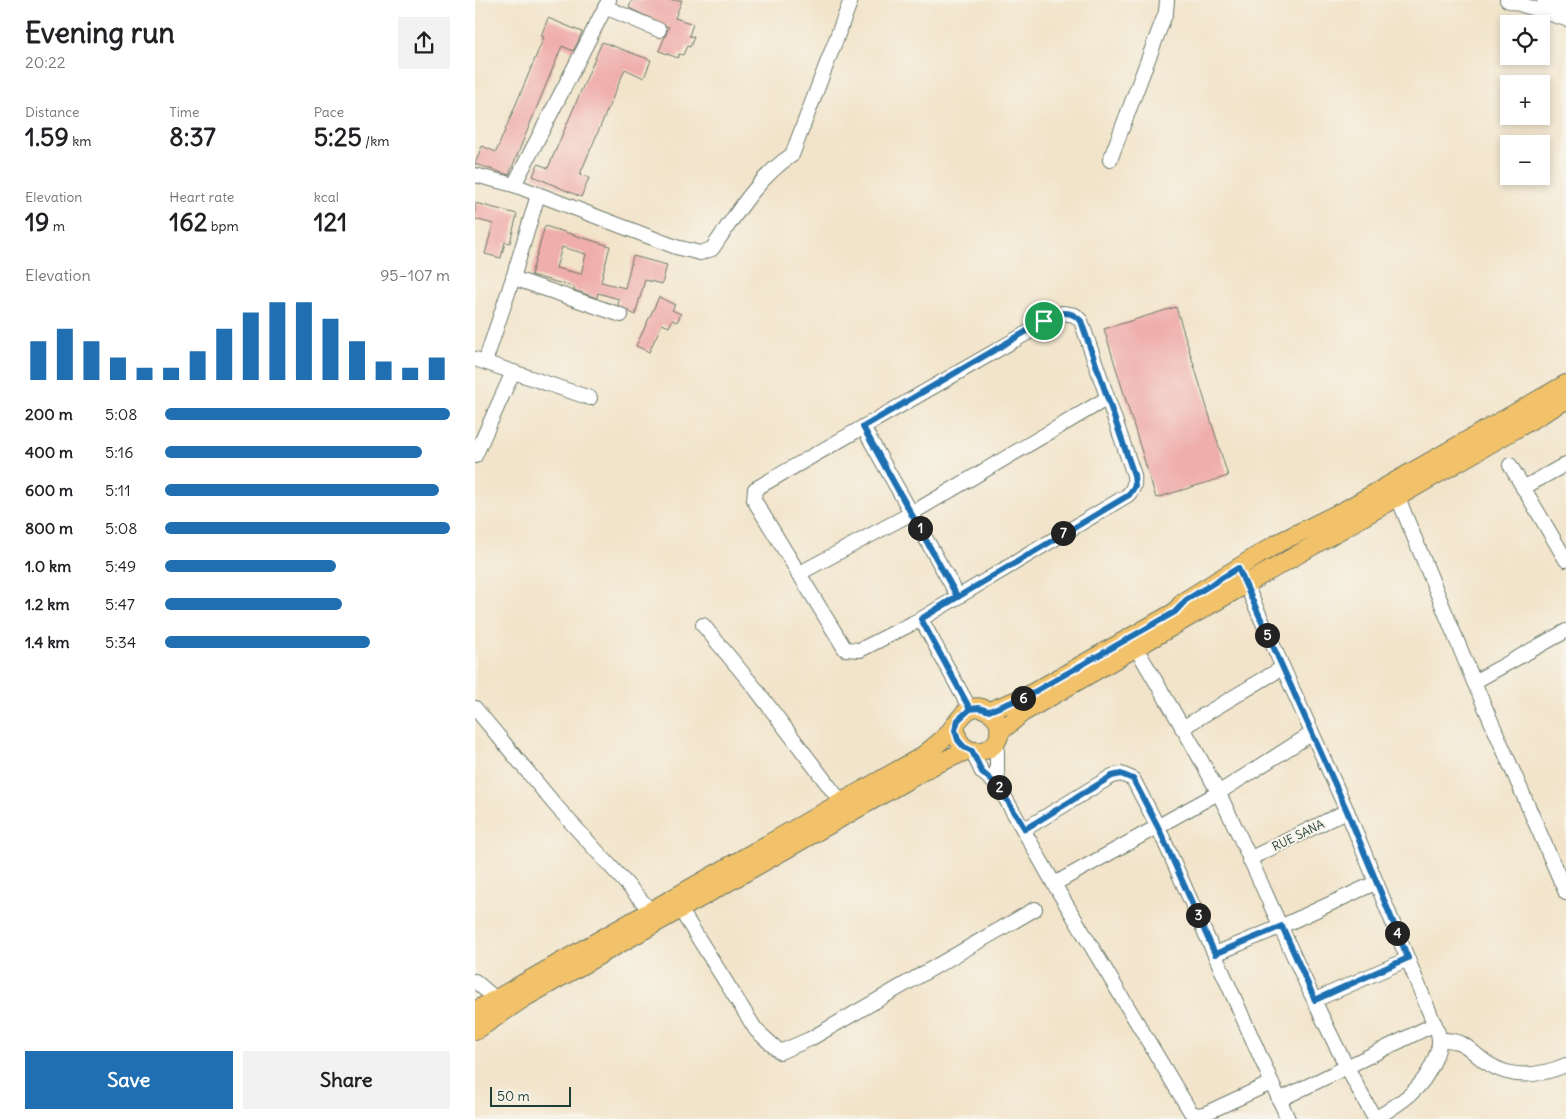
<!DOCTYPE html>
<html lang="en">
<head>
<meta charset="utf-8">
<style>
	:root { --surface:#fff; --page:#f2f2f2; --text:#202124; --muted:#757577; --accent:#1f6fb2 }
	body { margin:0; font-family:Delius,sans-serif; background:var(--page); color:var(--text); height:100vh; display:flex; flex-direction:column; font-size:19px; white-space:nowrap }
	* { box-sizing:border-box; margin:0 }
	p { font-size:16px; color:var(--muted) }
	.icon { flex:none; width:28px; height:28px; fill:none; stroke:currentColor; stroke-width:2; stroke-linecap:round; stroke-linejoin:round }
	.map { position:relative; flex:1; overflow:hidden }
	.drawer { display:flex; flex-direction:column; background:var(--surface); width:475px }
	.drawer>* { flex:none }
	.fabs { position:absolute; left:1025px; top:15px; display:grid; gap:10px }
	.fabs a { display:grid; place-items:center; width:50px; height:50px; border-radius:0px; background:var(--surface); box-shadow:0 2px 8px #0003; font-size:25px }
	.scale { position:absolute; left:15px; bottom:12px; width:81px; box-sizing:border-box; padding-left:5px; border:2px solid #1f3d34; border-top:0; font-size:14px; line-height:18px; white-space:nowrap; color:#1f3d34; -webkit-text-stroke:4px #f7f3e8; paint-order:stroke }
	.pin { position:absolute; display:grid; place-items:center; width:42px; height:42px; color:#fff; margin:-21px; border:2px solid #fff; border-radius:50%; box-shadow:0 1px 5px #0007 }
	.km { position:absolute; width:25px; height:25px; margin:-12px; border-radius:50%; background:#222; color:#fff; font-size:14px; line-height:25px; text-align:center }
	.round { display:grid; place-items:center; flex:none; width:52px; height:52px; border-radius:0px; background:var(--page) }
	.overview { display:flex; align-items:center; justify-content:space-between; height:85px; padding:0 25px }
	h1 { font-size:28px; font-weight:700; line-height:38px }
	.metrics { display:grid; grid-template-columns:repeat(3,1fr); gap:8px; height:85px; padding:5px 25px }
	.metrics div { display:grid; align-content:center }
	.metrics b { font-size:25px; font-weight:700 }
	.metrics small { font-size:14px; font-weight:400 }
	.metrics p { font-size:14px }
	.chart { height:140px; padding:10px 25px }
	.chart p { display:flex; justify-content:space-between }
	.chart svg { width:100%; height:90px; margin-top:5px; stroke:var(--accent); stroke-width:6 }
	.action { display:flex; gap:10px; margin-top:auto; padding:10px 25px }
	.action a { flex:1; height:58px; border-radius:0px; background:var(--accent); color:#fff; font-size:20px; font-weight:700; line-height:58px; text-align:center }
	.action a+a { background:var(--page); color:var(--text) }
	ul { padding:0 25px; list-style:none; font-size:16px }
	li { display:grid; grid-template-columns:80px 60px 1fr; align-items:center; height:38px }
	li i { height:12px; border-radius:6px; background:var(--accent) }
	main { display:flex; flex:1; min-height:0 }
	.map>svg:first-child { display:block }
	.building { fill:#efadab; fill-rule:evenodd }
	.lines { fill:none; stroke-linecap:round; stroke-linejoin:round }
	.minor-casing { stroke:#697768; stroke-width:16 }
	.major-casing { stroke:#697768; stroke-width:20 }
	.minor { stroke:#fff; stroke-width:14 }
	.major { stroke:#f2c26a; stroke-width:18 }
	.route-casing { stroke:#fff; stroke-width:10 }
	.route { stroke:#1f6fb2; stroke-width:6 }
	.labels { text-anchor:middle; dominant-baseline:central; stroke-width:4; stroke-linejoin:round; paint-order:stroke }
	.street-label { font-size:12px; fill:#1f3d34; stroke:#f7f3e8 }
</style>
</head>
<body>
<main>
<section class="drawer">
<div class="overview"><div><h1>Evening run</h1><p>20:22</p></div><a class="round"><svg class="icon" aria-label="share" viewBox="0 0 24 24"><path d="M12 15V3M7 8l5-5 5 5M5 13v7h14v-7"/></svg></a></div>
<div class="metrics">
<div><p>Distance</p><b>1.59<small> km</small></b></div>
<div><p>Time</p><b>8:37</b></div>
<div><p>Pace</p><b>5:25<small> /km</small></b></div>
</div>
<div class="metrics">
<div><p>Elevation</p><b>19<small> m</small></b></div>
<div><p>Heart rate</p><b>162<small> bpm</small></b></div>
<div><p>kcal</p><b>121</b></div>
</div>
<div class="chart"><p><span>Elevation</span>95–107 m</p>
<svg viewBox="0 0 160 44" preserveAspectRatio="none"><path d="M5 44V25M15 44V19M25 44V25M35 44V33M45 44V38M55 44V38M65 44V30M75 44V19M85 44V11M95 44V6M105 44V6M115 44V14M125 44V25M135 44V35M145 44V38M155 44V33"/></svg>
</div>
<ul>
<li><b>200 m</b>5:08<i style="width:100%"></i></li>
<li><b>400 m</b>5:16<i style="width:90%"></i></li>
<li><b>600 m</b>5:11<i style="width:96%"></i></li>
<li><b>800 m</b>5:08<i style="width:100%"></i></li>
<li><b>1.0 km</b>5:49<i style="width:60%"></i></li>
<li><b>1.2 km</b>5:47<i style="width:62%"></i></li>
<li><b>1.4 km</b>5:34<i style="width:72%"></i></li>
</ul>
<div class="action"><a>Save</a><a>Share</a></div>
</section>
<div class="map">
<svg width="1091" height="1119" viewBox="0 0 1091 1119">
	<rect width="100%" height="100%" fill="#f7f3e8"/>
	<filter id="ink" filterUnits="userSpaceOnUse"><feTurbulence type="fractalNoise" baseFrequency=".02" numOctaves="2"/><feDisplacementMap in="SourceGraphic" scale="10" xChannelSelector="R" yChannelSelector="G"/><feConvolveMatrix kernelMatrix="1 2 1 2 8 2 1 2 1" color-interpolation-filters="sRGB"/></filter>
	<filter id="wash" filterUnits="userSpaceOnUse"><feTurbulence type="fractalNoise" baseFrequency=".0096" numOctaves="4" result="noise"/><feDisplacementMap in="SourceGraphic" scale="20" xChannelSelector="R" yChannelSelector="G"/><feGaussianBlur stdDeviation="1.12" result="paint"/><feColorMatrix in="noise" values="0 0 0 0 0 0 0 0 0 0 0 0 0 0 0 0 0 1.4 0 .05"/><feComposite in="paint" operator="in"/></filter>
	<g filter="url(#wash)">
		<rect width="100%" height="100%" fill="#f2e4ca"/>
		<g id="blocks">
			<g class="building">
				<polygon points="157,0 207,0 200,18 218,24 214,36 219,37 215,47 212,46 208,55 204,54 203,58 184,51 194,27 154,8"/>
				<polygon points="73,18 107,32 102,44 98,51 87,46 34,175 0,164 7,146 21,152 69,37 66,36"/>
				<polygon points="127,42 176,60 169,78 150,69 105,174 114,178 106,197 58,176 63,164 73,168"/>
				<polygon points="0,203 42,214 35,243 30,242 26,258 10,254 18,224 0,219"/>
				<path d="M70 226 135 246 126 282 150 288 158 256 192 265 187 284 170 280 160 315 143 305 144 299 123 293 122 298 99 290V287L56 275ZM87 247 111 254 106 274 81 268Z"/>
				<polygon points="184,297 200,305 197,310 206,314 202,322 197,320 194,327 187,324 174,352 161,346"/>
				<polygon points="701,307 753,476 681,498 629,329"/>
			</g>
		</g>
	</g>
	<g filter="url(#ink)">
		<use href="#blocks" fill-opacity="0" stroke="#697768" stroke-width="1"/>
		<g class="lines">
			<g class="minor-casing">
				<g id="minor">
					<polyline points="1032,0 1091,19"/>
					<polyline points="1069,0 1091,7"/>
					<polyline points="130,7 184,30"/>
					<polyline points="635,160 691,12 692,0"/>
					<path d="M0 175 39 185 201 247 225 253 237 249C260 216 283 177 317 155L376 0"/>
					<polyline points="39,185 134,0"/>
					<polyline points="38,278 146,315"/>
					<path d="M587 313 600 315 606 321 659 475C660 484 659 488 653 495L446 619 385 650 370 649 279 500 280 489Z"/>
					<polyline points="0,359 115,398"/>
					<polyline points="10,362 38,278 63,195"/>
					<polyline points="388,427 483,596"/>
					<polyline points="0,456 38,372"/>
					<polyline points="1035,465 1091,560"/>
					<polyline points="1048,488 1091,464"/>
					<polyline points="923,498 999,682 1091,893"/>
					<polyline points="323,574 437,513 631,399"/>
					<path d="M767 576 872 811 963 1033C966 1045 962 1053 958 1063 946 1091 925 1103 900 1119"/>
					<polyline points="446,619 495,709"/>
					<polyline points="228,625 280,688 366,802"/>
					<path d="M661 648C697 709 734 770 764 835 808 930 848 1028 900 1119"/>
					<polyline points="999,682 1091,631"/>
					<polyline points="0,708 81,806 176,911"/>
					<polyline points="707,728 807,668"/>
					<polyline points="522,741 522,772 524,787 579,884 715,1111 721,1115 729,1114 796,1083"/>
					<polyline points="497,751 507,772 524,787"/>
					<polyline points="550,829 637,776 646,774 658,779 683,827 813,1119"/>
					<polyline points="774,859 872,811"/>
					<polyline points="579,884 743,793 836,734"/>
					<polyline points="205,909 281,1030 305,1052 335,1039 560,909"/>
					<polyline points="740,954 807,926 900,883"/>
					<polyline points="0,981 21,999"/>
					<polyline points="840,1000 933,959"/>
					<path d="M965 1040C991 1039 993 1050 1012 1063 1037 1080 1065 1076 1091 1065"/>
					<polyline points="804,1100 960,1024"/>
				</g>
			</g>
			<g class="major-casing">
				<g id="major">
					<polyline points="514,711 552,696 700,612 708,602 803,543 872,509 1091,384"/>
					<polyline points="524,733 547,713 1091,400"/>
					<path d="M0 1011 446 757C455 750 464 743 472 735 483 723 493 698 513 711 519 714 523 720 524 726 530 757 479 762 481 726"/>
					<polyline points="0,1031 49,998 459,765 493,750"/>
				</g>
			</g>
			<use href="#minor" class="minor"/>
			<use href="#major" class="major"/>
		</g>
	</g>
	<g class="lines" filter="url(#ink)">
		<g class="route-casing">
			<path id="route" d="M569 321 388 427 482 596 446 619 495 709 483 720 480 730 483 740 489 747 497 751 507 772 524 787 550 829 637 776 646 774 658 779 683 827 740 954 807 926 840 1000 933 958 872 811 763 568 711 600 700 612 552 696 514 711 504 708 495 709 446 619 654 495 660 486 659 475 606 321C594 308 583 313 569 321"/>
		</g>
		<use href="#route" class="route"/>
	</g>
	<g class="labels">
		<g class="street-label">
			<text transform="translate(823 835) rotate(-26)">RUE SANA</text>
		</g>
	</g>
</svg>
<div class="fabs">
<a><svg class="icon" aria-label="locate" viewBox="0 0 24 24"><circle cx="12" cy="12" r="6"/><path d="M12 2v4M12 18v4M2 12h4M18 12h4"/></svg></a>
<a>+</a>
<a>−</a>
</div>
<div class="scale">50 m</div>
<div class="pin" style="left:569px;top:321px;background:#1e9e55"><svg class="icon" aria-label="arrive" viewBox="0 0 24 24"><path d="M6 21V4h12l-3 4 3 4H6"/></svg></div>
<b class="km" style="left:445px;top:528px">1</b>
<b class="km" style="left:524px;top:787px">2</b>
<b class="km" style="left:723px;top:915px">3</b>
<b class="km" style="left:922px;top:933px">4</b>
<b class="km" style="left:792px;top:635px">5</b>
<b class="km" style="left:548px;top:698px">6</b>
<b class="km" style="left:588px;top:533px">7</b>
</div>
</main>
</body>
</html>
